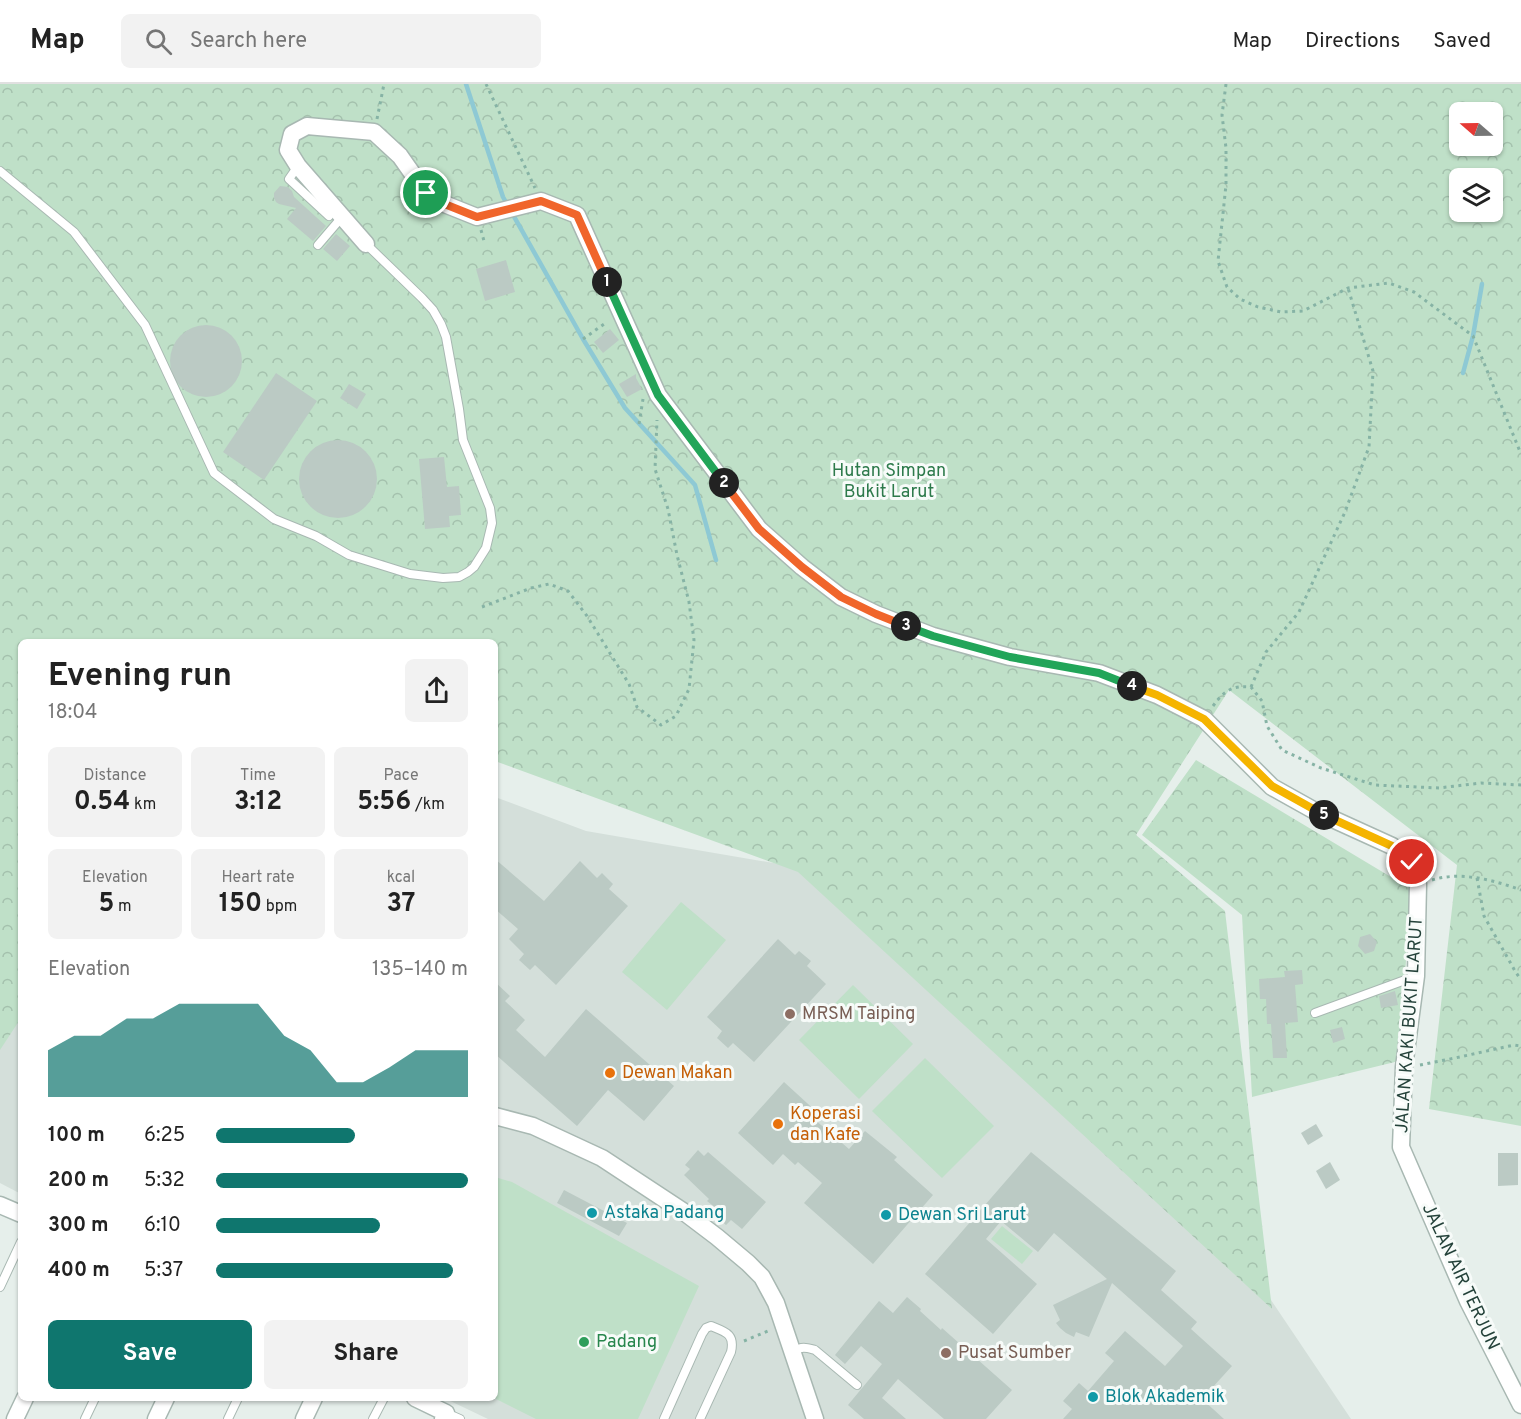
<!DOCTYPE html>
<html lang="en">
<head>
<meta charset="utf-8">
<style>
	:root { --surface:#fff; --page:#f2f2f2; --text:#222; --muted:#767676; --line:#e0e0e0; --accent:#0f766e }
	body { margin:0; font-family:Overpass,sans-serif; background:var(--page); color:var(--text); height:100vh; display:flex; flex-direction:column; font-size:22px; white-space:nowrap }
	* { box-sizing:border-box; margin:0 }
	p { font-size:20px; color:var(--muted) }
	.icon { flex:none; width:33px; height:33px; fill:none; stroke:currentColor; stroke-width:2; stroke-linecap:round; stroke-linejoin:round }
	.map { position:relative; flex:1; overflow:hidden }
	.panel { position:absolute; left:18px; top:555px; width:480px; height:762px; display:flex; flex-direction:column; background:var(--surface); border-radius:9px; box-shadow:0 2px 4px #0004 }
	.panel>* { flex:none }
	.needle { width:39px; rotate:290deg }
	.tools { position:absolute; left:1449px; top:18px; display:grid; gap:12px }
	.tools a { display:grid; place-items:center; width:54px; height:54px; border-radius:9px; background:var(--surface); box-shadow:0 2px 4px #0004; font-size:30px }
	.pin { position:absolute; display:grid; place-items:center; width:51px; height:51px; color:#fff; margin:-26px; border:3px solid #fff; border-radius:50%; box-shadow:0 2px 6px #0007 }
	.km { position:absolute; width:30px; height:30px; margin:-15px; border-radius:50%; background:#222; color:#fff; font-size:16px; line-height:30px; text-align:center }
	.round { display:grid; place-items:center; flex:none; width:63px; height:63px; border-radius:9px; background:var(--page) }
	.head { display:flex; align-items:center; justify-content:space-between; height:102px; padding:0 30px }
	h1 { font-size:33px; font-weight:700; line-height:45px }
	.metrics { display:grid; grid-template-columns:repeat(3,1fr); gap:9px; height:102px; padding:6px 30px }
	.metrics div { display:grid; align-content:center; border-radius:9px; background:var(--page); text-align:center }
	.metrics b { font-size:26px; font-weight:700 }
	.metrics small { font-size:16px; font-weight:400 }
	.metrics p { font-size:16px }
	.chart { height:168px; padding:12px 30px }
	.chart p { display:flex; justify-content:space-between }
	.chart svg { width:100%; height:108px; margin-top:6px; fill:var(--accent); opacity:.7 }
	.primary-button { display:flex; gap:12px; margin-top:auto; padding:12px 30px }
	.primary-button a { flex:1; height:69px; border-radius:9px; background:var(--accent); color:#fff; font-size:24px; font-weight:700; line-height:69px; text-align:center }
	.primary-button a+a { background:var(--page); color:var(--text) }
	ul { padding:0 30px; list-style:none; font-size:20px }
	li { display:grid; grid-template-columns:96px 72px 1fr; align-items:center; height:45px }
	li i { height:15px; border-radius:8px; background:var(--accent) }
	header { display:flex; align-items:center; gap:36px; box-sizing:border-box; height:84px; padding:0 30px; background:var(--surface); border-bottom:2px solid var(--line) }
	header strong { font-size:28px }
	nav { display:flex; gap:33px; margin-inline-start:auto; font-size:21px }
	.search { width:420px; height:54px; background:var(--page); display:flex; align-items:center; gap:15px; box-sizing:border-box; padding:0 21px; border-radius:9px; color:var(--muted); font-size:22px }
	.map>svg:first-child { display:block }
	.built { fill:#d4dfda }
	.forest { fill:url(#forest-crowns); fill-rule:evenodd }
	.garden { fill:#bfe0c8 }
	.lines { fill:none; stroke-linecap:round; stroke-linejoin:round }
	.stream { stroke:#8ec9d4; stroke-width:4.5 }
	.building { fill:#bbcac4 }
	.lane-casing { stroke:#a8b8b2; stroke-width:10 }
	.street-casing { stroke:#a8b8b2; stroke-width:19 }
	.path { stroke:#86b3a5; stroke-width:3; stroke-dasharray:3 4.5; stroke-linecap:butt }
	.lane { stroke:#fff; stroke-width:8 }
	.street { stroke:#fff; stroke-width:16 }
	.split-1-casing { stroke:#fff; stroke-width:12 }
	.split-2-casing { stroke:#fff; stroke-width:12 }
	.split-3-casing { stroke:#fff; stroke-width:12 }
	.split-4-casing { stroke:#fff; stroke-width:12 }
	.split-5-casing { stroke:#fff; stroke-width:12 }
	.split-6-casing { stroke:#fff; stroke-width:12 }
	.split-1 { stroke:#f0652b; stroke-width:8 }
	.split-2 { stroke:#22a559; stroke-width:8 }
	.split-3 { stroke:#f0652b; stroke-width:8 }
	.split-4 { stroke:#22a559; stroke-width:8 }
	.split-5 { stroke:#f5b400; stroke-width:8 }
	.split-6 { stroke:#f5b400; stroke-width:8 }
	.education-dot { fill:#8d6e63; stroke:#f7fbf9; stroke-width:2 }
	.food-dot { fill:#e8710a; stroke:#f7fbf9; stroke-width:2 }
	.culture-dot { fill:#0f9aa8; stroke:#f7fbf9; stroke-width:2 }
	.leisure-dot { fill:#2e9e5b; stroke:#f7fbf9; stroke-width:2 }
	.labels { text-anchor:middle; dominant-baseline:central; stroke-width:6; stroke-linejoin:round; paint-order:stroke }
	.park-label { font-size:18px; fill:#2d7a4b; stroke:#f7fbf9 }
	.education-label { font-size:18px; fill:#785e54; stroke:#f7fbf9; text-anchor:start }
	.street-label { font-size:18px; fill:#24423a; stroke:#f7fbf9 }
	.food-label { font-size:18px; fill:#c56008; stroke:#f7fbf9; text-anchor:start }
	.culture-label { font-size:18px; fill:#0d838f; stroke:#f7fbf9; text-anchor:start }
	.leisure-label { font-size:18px; fill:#27864d; stroke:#f7fbf9; text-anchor:start }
</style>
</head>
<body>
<header>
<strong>Map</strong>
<div class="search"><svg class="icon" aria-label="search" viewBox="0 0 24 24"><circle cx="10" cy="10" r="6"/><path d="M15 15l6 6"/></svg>Search here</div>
<nav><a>Map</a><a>Directions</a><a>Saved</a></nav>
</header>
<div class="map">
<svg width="1521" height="1335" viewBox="0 0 1521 1335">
	<defs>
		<pattern id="forest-crowns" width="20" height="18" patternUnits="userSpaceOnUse" patternTransform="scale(1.5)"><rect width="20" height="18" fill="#bfe0c8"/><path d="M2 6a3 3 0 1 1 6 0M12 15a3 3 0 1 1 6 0" fill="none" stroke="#a4c1ad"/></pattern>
	</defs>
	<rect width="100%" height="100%" fill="#e6efeb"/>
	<g class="built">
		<polygon points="0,526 21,558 21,1110 0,1099"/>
		<polygon points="495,713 586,747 960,811 1214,1131 1351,1335 488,1335 444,1314 495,1314"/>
	</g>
	<g class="forest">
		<path d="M0 0H1521V1042L1429 1025 1457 781 1229 606 1136 751 1225 827 1272 1225 798 788 495 677V558H21V934L0 966ZM1460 28H1492V62H1460ZM1460 94H1492V128H1460Z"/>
		<polygon points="1196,676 1411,805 1399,977 1252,1013 1242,831 1142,751"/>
	</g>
	<g class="garden">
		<polygon points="681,818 726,856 667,926 622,888"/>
		<polygon points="853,901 913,960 859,1015 799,956"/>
		<polygon points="925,974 994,1042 942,1094 872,1027"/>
		<polygon points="495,1093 512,1098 699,1202 638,1335 536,1335 494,1314 495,1314"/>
		<polygon points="1002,1142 1033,1167 1022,1180 991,1155"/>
	</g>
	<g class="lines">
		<g class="stream">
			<polyline points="466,0 503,113 583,255 625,324 695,401 716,476"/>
			<polyline points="1463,289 1473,252 1482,200"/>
		</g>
	</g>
	<g class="building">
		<polygon points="280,102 288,103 292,107 294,113 326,142 313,157 287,135 296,124 279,120 276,118 274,114 274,109"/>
		<polygon points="336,150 350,162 337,177 323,165"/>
		<polygon points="506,176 515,208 485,217 476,185"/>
		<circle cx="206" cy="277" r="36"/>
		<polygon points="610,245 619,256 603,269 594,258"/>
		<polygon points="276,289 317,317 264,396 223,368"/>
		<polygon points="636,290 636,294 642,305 627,313 619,300"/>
		<polygon points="349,300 366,310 357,325 340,314"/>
		<circle cx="338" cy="395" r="39"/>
		<polygon points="444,373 447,403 459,402 461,431 449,432 450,443 425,445 419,375"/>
		<polygon points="495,775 544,817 580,777 597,794 602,789 613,800 609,805 628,822 556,901 535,881 530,886 519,876 524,870 509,855 518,845 495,825"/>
		<polygon points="1370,850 1377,858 1374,867 1365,870 1358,862 1360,853"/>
		<polygon points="778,855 795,871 799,867 811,877 807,882 826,900 754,978 733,959 728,964 717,954 722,947 707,933"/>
		<polygon points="1302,886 1303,900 1295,901 1298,938 1285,939 1287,974 1273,974 1271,940 1267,940 1266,915 1260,915 1259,895 1285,893 1284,887"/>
		<polygon points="495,898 510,912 505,917 525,936 516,946 545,973 586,925 674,1002 644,1037 608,1006 577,1042 495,970"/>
		<polygon points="1395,907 1398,921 1381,924 1379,912"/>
		<polygon points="1342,943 1345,955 1333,959 1330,946"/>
		<polygon points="784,998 819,1030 814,1035 849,1065 865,1047 897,1073 894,1076 933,1111 873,1180 804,1119 822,1099 798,1078 795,1081 783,1070 773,1081 738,1049"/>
		<polygon points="1316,1040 1323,1052 1308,1061 1301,1049"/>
		<polygon points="698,1066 704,1072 708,1068 766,1118 742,1145 731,1136 726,1141 713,1130 717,1125 707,1117 709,1115 684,1091 690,1085 685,1081"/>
		<polygon points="1031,1068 1176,1187 1161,1206 1197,1238 1191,1245 1232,1282 1202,1315 1224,1335 1063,1335 1072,1325 1063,1317 1079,1299 1088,1307 1114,1277 1105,1269 1125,1247 1165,1282 1183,1262 1112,1199 1089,1253 1076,1248 1074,1253 1066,1249 1060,1244 1056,1239 1060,1236 1053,1221 1107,1195 1054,1149 1038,1168 1001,1137 986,1155 1037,1200 993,1250 925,1190"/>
		<polygon points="1498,1069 1518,1069 1518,1101 1498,1102"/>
		<polygon points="1330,1078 1340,1096 1326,1105 1316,1087"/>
		<polygon points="564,1106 627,1139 619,1152 557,1119"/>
		<polygon points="907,1213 921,1225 920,1227 941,1246 942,1244 1012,1306 986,1335 944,1335 898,1295 882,1314 906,1335 864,1335 848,1321 882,1280 861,1262 845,1280 835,1271 879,1217 893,1229"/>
	</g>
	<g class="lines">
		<g class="lane-casing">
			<g id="lane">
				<polyline points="298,82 289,95 329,132"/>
				<polyline points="0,87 74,148 145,241 214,389 274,435 316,452 349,471 410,490 443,494 459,493 468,488 474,483 486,464 492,439 490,424 463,356 459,325 446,253 441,240 433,226 422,214 366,160"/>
				<polyline points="318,161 342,133"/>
				<polyline points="1315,929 1416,892"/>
				<polyline points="0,1203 21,1158"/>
				<path d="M794 1271 795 1267C802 1262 807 1264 815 1266L857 1301"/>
				<polyline points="446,1329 460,1335"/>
				<polyline points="85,1335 95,1314"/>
				<polyline points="228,1335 238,1314"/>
				<polyline points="373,1335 384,1314"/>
				<path d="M664 1335 702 1250 706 1244 711 1242C726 1248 735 1250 731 1268L700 1335"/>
			</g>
		</g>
		<g class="street-casing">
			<g id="street">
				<polyline points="366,160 298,82 288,66 292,50 307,42 374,48 400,72 426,109 447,121 477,133 541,117 577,131 658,311 759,445 802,483 841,513 876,530 933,552 1010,573 1099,589 1157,611 1204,635 1272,703 1315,727 1392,762 1412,778 1418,800 1416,892 1404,983 1401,1063 1468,1217 1521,1321"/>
				<polyline points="495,1032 533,1042 602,1074 684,1128 717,1153 748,1179 762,1193 776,1219 815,1335"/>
				<polyline points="0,1121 21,1130"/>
				<polyline points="415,1314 446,1329 443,1335"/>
				<polyline points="15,1335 25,1314"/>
				<polyline points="156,1335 166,1314"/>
				<polyline points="304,1335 314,1314"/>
			</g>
		</g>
		<g class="path">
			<polyline points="486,0 535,104"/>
			<polyline points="1226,0 1222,31 1226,64 1226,101 1218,177 1227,203 1240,215 1258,223 1281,228 1303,227 1348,204 1389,199 1414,208 1473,252 1521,370"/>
			<polyline points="377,35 384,0"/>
			<polyline points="481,146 484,157"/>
			<polyline points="583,255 607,238"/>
			<polyline points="639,340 643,315"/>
			<polyline points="482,523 531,504 549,500 568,507 587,532 629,600 637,623 661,641 676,632 689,605 694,556 689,518 677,471 668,425 655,385 657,336"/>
			<polyline points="1251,603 1266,568 1299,528 1345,428 1369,363 1373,287 1348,204"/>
			<path d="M1213 622C1224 607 1232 601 1251 603L1262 617 1267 642 1282 666 1321 684 1375 701 1439 704 1481 699 1521 701"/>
			<polyline points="1477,794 1484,832 1515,887 1521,896"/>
			<path d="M1432 796C1461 787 1493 796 1521 806"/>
			<polyline points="1420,981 1455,974 1514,961 1521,962"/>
			<polyline points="744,1257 768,1247"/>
		</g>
		<use href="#lane" class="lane"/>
		<use href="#street" class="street"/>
	</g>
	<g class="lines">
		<g class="split-1-casing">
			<polyline id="split-1" points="426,109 447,121 477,133 541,117 577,131 607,198"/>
		</g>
		<g class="split-2-casing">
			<polyline id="split-2" points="607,198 658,311 724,399"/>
		</g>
		<g class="split-3-casing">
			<polyline id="split-3" points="724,399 759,445 802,483 841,513 876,530 906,542"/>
		</g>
		<g class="split-4-casing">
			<polyline id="split-4" points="906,542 933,552 1010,573 1099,589 1132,602"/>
		</g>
		<g class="split-5-casing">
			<polyline id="split-5" points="1132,602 1157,611 1204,635 1272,702 1324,731"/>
		</g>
		<g class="split-6-casing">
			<polyline id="split-6" points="1324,731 1392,762 1412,778"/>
		</g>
		<use href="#split-1" class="split-1"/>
		<use href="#split-2" class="split-2"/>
		<use href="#split-3" class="split-3"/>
		<use href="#split-4" class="split-4"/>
		<use href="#split-5" class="split-5"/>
		<use href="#split-6" class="split-6"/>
	</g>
	<g class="education-dot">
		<circle cx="790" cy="930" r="6"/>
		<circle cx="946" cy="1269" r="6"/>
	</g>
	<g class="food-dot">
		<circle cx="610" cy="989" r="6"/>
		<circle cx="778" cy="1040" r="6"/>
	</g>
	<g class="culture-dot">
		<circle cx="592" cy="1129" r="6"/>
		<circle cx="886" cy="1131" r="6"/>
		<circle cx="1093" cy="1313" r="6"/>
	</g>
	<circle class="leisure-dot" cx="584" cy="1258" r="6"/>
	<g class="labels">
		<g class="park-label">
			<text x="889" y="387">Hutan Simpan<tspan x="889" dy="21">Bukit Larut</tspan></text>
		</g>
		<g class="education-label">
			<text x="802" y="930">MRSM Taiping</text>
			<text x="958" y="1269">Pusat Sumber</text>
		</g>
		<g class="street-label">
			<text transform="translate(1410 941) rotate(-86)">JALAN KAKI BUKIT LARUT</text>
			<text transform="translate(1460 1193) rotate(65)">JALAN AIR TERJUN</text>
		</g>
		<g class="food-label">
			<text x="622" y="989">Dewan Makan</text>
			<text x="790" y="1030">Koperasi<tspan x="790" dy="21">dan Kafe</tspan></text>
		</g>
		<g class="culture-label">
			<text x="604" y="1129">Astaka Padang</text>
			<text x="898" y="1131">Dewan Sri Larut</text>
			<text x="1105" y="1313">Blok Akademik</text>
		</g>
		<g class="leisure-label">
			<text x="596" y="1258">Padang</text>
		</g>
	</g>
</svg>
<div class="tools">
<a><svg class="needle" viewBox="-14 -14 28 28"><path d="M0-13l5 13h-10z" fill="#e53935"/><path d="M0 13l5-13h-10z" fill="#767676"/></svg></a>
<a><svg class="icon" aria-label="layers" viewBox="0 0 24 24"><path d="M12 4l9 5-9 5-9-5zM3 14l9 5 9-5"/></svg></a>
</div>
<div class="pin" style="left:426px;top:109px;background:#1e9e55"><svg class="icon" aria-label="arrive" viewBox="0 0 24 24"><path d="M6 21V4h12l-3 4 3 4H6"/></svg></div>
<div class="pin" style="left:1412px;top:778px;background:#d93025"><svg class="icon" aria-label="check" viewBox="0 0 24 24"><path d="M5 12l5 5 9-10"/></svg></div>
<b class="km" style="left:607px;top:198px">1</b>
<b class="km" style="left:724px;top:399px">2</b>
<b class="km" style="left:906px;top:542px">3</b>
<b class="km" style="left:1132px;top:602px">4</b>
<b class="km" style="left:1324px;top:731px">5</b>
<section class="panel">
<div class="head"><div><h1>Evening run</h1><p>18:04</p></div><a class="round"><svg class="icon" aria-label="share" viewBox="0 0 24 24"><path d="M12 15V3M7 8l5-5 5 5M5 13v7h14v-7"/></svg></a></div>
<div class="metrics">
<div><p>Distance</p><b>0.54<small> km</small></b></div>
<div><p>Time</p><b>3:12</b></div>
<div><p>Pace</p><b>5:56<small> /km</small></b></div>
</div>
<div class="metrics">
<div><p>Elevation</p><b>5<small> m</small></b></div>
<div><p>Heart rate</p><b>150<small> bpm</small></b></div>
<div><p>kcal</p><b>37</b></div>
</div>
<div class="chart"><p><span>Elevation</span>135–140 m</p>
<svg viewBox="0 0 160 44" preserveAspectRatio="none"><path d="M0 44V25L10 19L20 19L30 12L40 12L50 6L60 6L70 6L80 6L90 19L100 25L110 38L120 38L130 32L140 25L150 25L160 25V44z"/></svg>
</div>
<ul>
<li><b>100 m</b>6:25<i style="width:55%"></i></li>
<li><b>200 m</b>5:32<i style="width:100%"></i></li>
<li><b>300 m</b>6:10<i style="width:65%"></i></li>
<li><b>400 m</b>5:37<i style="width:94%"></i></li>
</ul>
<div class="primary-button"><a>Save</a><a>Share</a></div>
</section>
</div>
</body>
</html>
